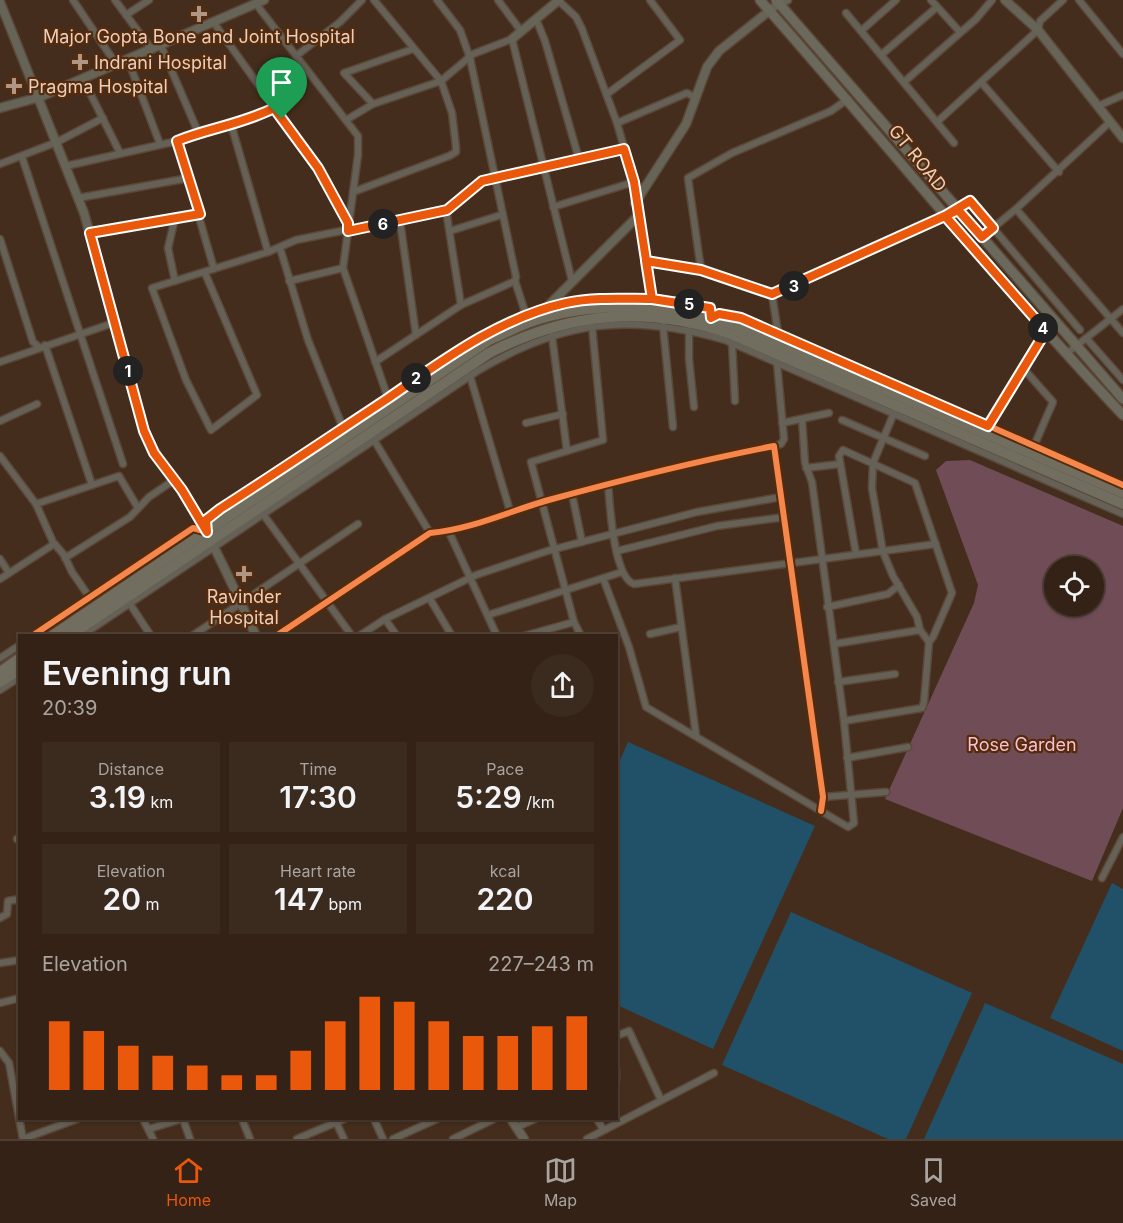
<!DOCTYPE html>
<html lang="en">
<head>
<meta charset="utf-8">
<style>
	:root { --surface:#332215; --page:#3b2a1e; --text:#f1f3f6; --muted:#a9a4a0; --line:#4e3f34; --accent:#ea580c }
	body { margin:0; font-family:Inter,sans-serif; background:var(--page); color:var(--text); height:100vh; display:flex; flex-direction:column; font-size:22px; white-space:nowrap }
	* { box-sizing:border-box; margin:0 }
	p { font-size:20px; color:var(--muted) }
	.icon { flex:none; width:33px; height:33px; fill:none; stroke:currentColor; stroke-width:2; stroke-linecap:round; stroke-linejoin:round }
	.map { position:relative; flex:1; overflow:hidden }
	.sheet { position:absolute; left:18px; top:634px; width:600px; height:486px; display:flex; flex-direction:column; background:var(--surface); border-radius:0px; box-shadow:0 2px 4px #0004,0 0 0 2px var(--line) }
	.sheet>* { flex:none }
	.tools { position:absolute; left:1044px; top:556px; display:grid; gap:12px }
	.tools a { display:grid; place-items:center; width:60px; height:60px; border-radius:50%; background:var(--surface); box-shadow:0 2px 4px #0004,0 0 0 2px var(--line); font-size:30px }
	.pin { position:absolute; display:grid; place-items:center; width:51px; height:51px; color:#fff; margin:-62px -26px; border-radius:50% 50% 50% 0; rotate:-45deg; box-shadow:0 0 6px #0007 }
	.pin .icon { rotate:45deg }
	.km { position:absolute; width:30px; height:30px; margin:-15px; border-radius:50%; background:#222; color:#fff; font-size:16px; line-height:30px; text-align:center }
	.round { display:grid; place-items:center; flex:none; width:63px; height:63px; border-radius:32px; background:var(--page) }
	.headline { display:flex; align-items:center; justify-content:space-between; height:102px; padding:0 24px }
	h1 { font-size:33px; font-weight:600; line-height:45px }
	.metrics { display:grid; grid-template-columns:repeat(3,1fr); gap:9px; height:102px; padding:6px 24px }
	.metrics div { display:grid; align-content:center; border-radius:0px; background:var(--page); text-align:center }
	.metrics b { font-size:30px; font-weight:600 }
	.metrics small { font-size:16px; font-weight:400 }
	.metrics p { font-size:16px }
	.chart { height:168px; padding:12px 24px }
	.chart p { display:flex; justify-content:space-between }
	.chart svg { width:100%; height:108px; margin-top:6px; stroke:var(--accent); stroke-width:6 }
	.dock { display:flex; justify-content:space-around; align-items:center; height:84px; border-top:2px solid var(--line); background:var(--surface); font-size:16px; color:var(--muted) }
	.dock a { display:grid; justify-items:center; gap:3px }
	.dock .on { color:var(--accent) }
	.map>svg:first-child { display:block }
	.green { fill:#704c57; fill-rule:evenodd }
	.water { fill:#215168 }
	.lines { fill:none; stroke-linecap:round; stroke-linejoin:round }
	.street-casing { stroke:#5b4839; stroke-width:9 }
	.secondary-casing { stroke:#5b4839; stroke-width:11 }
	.primary-casing { stroke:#5b4839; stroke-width:12 }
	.highway-casing { stroke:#5b4839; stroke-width:14 }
	.street { stroke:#656156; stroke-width:6 }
	.secondary { stroke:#666357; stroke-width:8 }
	.primary { stroke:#6b695b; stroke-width:9 }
	.highway { stroke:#716e5f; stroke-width:10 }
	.cycleway-casing { stroke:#552b0b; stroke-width:10 }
	.cycleway { stroke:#f5874c; stroke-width:6 }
	.route-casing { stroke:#fff; stroke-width:12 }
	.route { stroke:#ea580c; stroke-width:8 }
	.poi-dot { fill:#af9685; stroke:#552b0b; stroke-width:2 }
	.labels { text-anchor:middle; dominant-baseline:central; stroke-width:4.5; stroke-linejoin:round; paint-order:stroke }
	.poi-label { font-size:18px; fill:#e9cebe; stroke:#552b0b }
	.street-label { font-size:18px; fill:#e9cebe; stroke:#552b0b }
	.park-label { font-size:18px; fill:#f7bed4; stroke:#552b0b }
</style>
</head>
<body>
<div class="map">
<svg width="1123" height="1139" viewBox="0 0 1123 1139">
	<rect width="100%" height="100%" fill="#442d1c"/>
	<path class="green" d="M970 460 1123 526V808L1092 881 885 799 974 603 978 585 936 470 946 461ZM1054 567H1094V606H1054Z"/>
	<g class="water">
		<polygon points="628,742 815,826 713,1049 617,1005 616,769"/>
		<polygon points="1112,883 1123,889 1123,1051 1050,1018"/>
		<polygon points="791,912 972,993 906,1139 888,1139 722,1065"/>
		<polygon points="985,1003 1123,1064 1123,1139 924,1139"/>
	</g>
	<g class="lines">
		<g class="street-casing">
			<g id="street">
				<polyline points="73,0 116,64"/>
				<polyline points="115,0 152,50"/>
				<polyline points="498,0 521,31"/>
				<polyline points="931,0 960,32"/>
				<polyline points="1079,0 1123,54"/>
				<polyline points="559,1 576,17 582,29 617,123 634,182 652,299"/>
				<polyline points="256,4 358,136 358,155 343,268 388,398"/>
				<polyline points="846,13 954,143"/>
				<polyline points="126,15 149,0"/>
				<polyline points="536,19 545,41 579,159"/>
				<polyline points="214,23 318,168 348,223"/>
				<polyline points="861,31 896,0"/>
				<polyline points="161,46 198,132"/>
				<polyline points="881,55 937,7"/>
				<polyline points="296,56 340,22 362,0"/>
				<polyline points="128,60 160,144"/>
				<polyline points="83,79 120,153"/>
				<polyline points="904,82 976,19 992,0"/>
				<polyline points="981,82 1059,172"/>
				<polyline points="607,94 680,40 650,0"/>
				<polyline points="373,104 344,73 413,49"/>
				<polyline points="1098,106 1123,95"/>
				<polyline points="346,120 373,104 441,81 473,54 512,39 572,281"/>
				<polyline points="937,122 1038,30 1040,21 1063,0"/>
				<polyline points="1110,122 1016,209 1123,333"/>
				<polyline points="617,123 687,93 696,98"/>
				<polyline points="231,124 268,252"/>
				<polyline points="177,141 214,269"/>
				<polyline points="22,157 123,464"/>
				<polyline points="0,164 57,142 103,118"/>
				<polyline points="66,166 177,141 198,132 256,118 274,108"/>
				<polyline points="353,192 449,156 456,152 456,147 452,113 441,81 374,0"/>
				<polyline points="78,198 189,178"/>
				<polyline points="553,207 634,182"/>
				<polyline points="446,210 461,305"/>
				<polyline points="175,218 168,248 175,281"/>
				<polyline points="400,221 416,335"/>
				<polyline points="450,231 501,215"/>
				<polyline points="90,233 200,214"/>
				<polyline points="982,237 1016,209"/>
				<polyline points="0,239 33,342 39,347"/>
				<polyline points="280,248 308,340 343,428"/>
				<polyline points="646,261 701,270 772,294 958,210 970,201 1080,330"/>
				<polyline points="701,270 688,178 732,153 831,111 848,99"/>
				<polyline points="205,273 257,395 211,430 186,380 152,288 268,252 296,240 446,210 481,181 624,149"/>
				<polyline points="289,281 343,268"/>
				<polyline points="515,281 526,315"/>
				<polyline points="772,294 778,333"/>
				<polyline points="663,326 673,427"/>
				<polyline points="689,330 689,359 694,407"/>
				<polyline points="552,336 567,451"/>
				<polyline points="1086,338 1123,380"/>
				<polyline points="732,343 735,401"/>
				<polyline points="45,345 92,485"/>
				<polyline points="1066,354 1123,309"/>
				<polyline points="0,362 116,322"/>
				<polyline points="375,362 461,305 515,281 516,277 470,58 460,30 437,0"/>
				<polyline points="1023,368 1053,402 1034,446"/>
				<polyline points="470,376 510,511"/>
				<polyline points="842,420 925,456"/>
				<polyline points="0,421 37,404"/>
				<polyline points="526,423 563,414"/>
				<polyline points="782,423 829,413"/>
				<polyline points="988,426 1046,331"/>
				<polyline points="374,440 430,533"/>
				<polyline points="774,446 781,444 784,439 777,363"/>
				<polyline points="0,456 36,504 53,542 64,555 72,572 90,598"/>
				<polyline points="806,468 840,464"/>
				<path d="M608 484C610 504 613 577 634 584L936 544"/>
				<polyline points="572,494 582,542"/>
				<polyline points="36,504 119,476 138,508"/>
				<polyline points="263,514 352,636"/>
				<polyline points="449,532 497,636"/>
				<polyline points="617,551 717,526 785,517"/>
				<polyline points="856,554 839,456 843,450 915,483 952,593 933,637 929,642"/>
				<polyline points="65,558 130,517 149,497 174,480"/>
				<polyline points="0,559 9,573"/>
				<polyline points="603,578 629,647 646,707 848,827 854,823 844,721 812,482 805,463 802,419"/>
				<polyline points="675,578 696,735"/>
				<polyline points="0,579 54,544"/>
				<polyline points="430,599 452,636"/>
				<polyline points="128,601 151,636"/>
				<polyline points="827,607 888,594 899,585"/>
				<polyline points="488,615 622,572"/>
				<polyline points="385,619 397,636"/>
				<polyline points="574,622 531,462 603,440 592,326"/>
				<polyline points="650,634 681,627"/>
				<path d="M32 636 193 528 207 532 206 520 220 509C276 473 331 436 387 399 443 361 499 318 566 303 613 293 664 300 710 308L711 318C730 308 759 326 778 333L1123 485"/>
				<path d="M81 636 479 370C564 320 631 313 725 340L1123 514"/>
				<polyline points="192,636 358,524"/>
				<path d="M276 636 430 533C469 530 508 512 545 501 621 480 697 461 774 446L823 797 821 811"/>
				<polyline points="359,636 385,619 476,575 547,551 697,512 781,497"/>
				<polyline points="524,636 574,622 581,636"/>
				<polyline points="834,644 920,630"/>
				<polyline points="0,658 20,645"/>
				<polyline points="838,682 895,674"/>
				<polyline points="0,690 20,677"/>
				<polyline points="844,721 922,708 924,702 929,642 920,630 917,617 893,576 883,552 872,488 873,463 894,413"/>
				<polyline points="847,758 908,747"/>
				<polyline points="823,797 886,792"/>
				<polyline points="17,839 20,839"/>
				<polyline points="1102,878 1123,837"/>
				<polyline points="0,918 7,914 8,901 20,899"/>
				<polyline points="0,963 20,960"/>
				<polyline points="0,1003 20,998"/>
				<polyline points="616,1036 629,1031 661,1100"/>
				<polyline points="0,1051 9,1063 23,1139"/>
				<polyline points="616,1070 616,1080"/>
				<polyline points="143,1119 153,1139"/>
				<polyline points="183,1119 190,1139"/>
				<polyline points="242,1119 250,1139"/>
				<polyline points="374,1119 383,1139"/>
				<polyline points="597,1119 603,1129"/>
				<polyline points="336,1122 344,1139"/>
				<polyline points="517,1127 535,1119"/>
				<polyline points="149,1129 181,1119"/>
				<polyline points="23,1139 77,1119"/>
				<polyline points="297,1139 344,1119"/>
				<polyline points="393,1139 437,1119"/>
				<polyline points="453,1139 494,1119"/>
				<polyline points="587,1139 714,1073"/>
			</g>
		</g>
		<g class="secondary-casing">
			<g id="secondary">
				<polyline points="1005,0 1038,30 1123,138"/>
				<path d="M0 2 84 213 144 431C156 460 177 481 193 508 217 549 236 593 256 636"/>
				<polyline points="512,39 559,0"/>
				<polyline points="0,108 40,97 264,0"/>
				<polyline points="635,203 686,124 707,67 719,51 779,3 787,0"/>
				<polyline points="544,310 638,216"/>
				<polyline points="511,1119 524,1139"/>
			</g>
		</g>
		<g class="primary-casing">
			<g id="primary">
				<path d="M760 0C882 138 997 281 1123 415"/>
				<polyline points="776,0 1123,399"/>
			</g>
		</g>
		<g class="highway-casing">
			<g id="highway">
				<path d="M52 636 489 340C502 335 514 328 527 323 595 299 664 304 732 324L1123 493"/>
				<path d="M69 636 489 353C569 312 645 305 731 334L1123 504"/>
				<polyline points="0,672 20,658"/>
				<polyline points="0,682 20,669"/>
			</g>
		</g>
		<use href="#street" class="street"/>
		<use href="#secondary" class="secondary"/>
		<use href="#primary" class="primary"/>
		<use href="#highway" class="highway"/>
		<g class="cycleway-casing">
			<g id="cycleway">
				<path d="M32 636 193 528 207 532 206 520 220 509C276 473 331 436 387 399 443 361 499 318 566 303 613 293 664 300 710 308L711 318C730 308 759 326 778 333L1123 485"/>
				<path d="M276 636 430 533C469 530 508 512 545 501 621 480 697 461 774 446L823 797 821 811"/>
			</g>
		</g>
		<use href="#cycleway" class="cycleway"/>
	</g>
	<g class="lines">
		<g class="route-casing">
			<path id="route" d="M282 119 274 108C243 124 209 128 177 141L200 214 90 233 144 431 154 453 182 490 207 532 206 520 220 509C276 473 331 436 387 399 442 361 499 318 566 303 594 297 624 299 652 299L646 261 701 270 772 294 958 210 982 237 993 228 970 201 945 216 1046 331 988 426 741 318 719 314 711 318 710 308 652 299 634 182 624 149 482 181 447 210 348 231V223L318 168 282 119"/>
		</g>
		<use href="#route" class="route"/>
	</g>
	<g class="poi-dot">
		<path d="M196 5h6v6h6v6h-6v6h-6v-6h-6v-6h6z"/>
		<path d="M77 53h6v6h6v6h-6v6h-6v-6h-6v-6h6z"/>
		<path d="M11 77h6v6h6v6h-6v6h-6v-6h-6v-6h6z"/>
		<path d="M241 565h6v6h6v6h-6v6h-6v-6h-6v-6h6z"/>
	</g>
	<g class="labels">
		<g class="poi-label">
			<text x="199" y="36">Major Gopta Bone and Joint Hospital</text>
			<text x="94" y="62" text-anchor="start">Indrani Hospital</text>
			<text x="28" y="86" text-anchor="start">Pragma Hospital</text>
			<text x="244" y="596">Ravinder<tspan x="244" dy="21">Hospital</tspan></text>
		</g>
		<g class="street-label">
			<text transform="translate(918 158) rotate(51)">GT ROAD</text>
		</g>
		<g class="park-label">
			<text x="1022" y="744">Rose Garden</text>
		</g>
	</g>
</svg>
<div class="tools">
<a><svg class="icon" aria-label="locate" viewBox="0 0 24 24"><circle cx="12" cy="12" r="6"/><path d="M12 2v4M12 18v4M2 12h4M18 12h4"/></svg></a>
</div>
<div class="pin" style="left:282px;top:119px;background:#1e9e55"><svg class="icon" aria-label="arrive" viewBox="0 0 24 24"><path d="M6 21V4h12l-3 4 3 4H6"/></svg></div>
<b class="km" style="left:128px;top:371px">1</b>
<b class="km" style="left:416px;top:378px">2</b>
<b class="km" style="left:794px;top:286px">3</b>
<b class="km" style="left:1043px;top:328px">4</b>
<b class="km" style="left:689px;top:304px">5</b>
<b class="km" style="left:383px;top:224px">6</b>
<section class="sheet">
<div class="headline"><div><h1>Evening run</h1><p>20:39</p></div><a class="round"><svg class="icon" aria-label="share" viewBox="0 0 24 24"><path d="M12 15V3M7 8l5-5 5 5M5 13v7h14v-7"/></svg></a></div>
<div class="metrics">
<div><p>Distance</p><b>3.19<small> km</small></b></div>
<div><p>Time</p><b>17:30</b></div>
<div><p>Pace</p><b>5:29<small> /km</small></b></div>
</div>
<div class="metrics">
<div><p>Elevation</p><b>20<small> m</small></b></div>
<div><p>Heart rate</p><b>147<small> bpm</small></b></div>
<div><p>kcal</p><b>220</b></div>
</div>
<div class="chart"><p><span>Elevation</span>227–243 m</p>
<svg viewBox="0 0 160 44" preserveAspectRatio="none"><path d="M5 44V16M15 44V20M25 44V26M35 44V30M45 44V34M55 44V38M65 44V38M75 44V28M85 44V16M95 44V6M105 44V8M115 44V16M125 44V22M135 44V22M145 44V18M155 44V14"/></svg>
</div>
</section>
</div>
<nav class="dock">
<a class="on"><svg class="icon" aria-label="home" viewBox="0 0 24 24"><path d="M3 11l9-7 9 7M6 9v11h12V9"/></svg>Home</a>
<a><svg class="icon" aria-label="map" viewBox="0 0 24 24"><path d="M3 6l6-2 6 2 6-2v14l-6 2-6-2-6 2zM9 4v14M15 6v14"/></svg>Map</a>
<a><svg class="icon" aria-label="saved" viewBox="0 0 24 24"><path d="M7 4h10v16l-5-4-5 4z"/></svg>Saved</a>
</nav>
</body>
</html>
